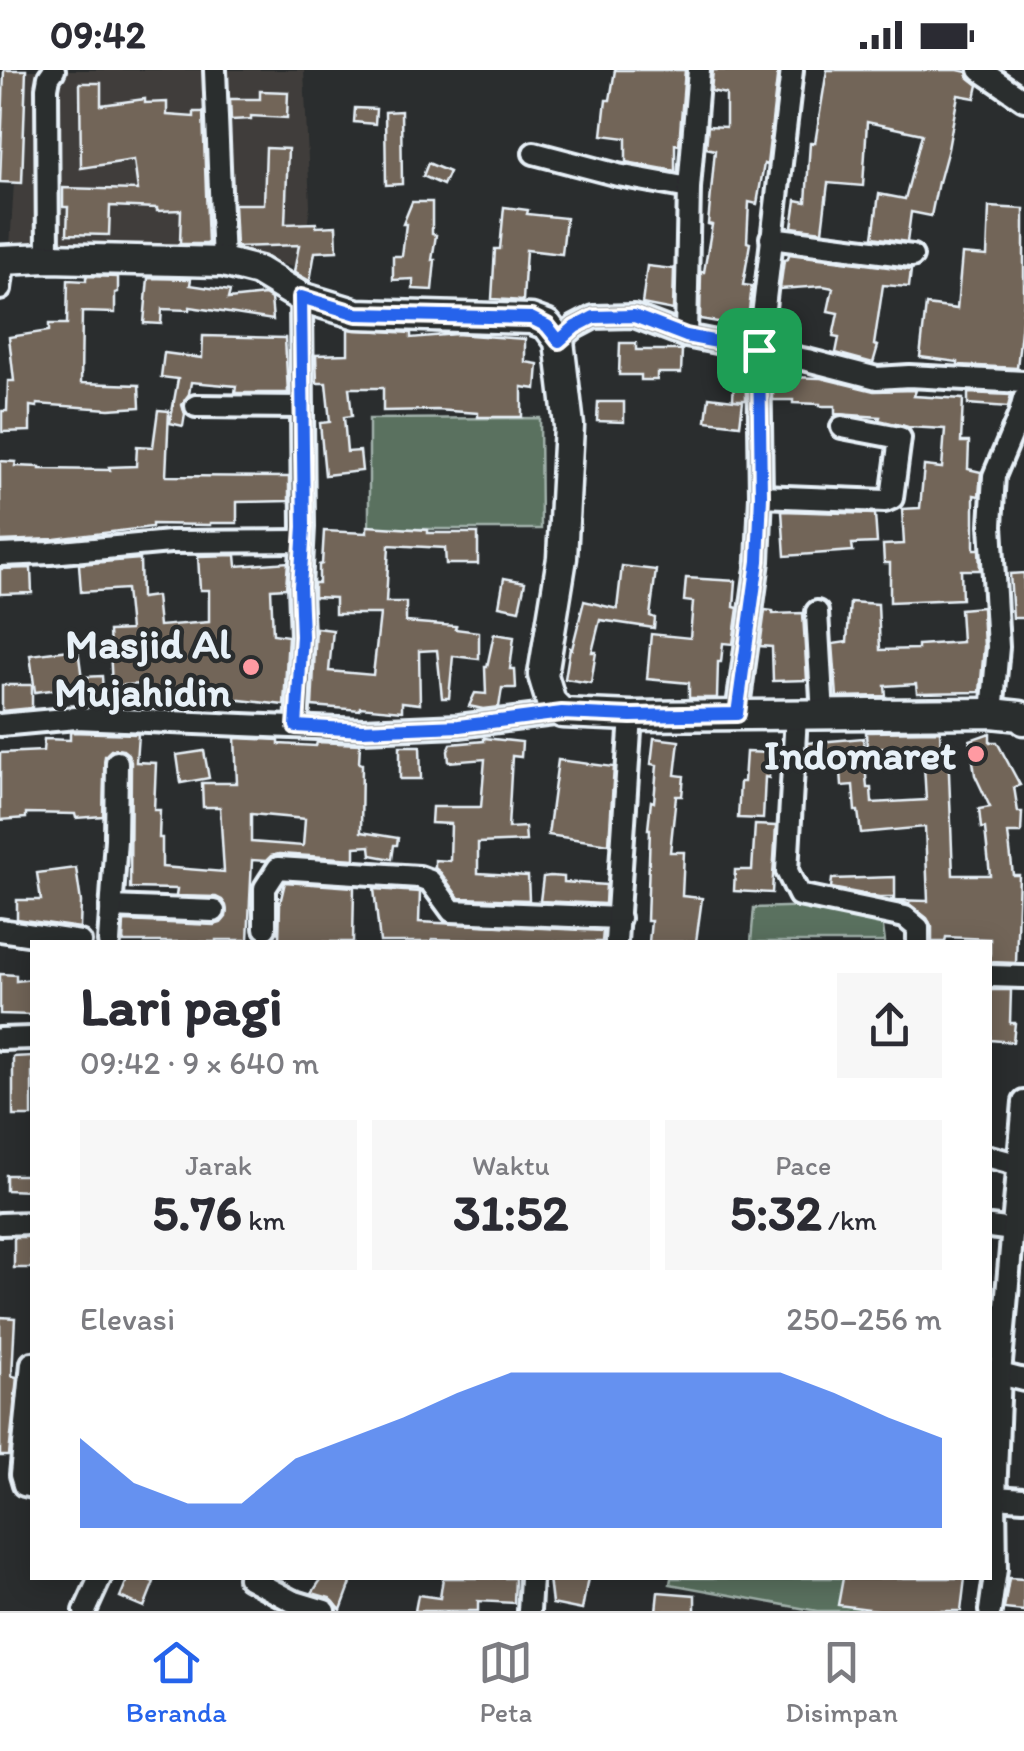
<!DOCTYPE html>
<html lang="id">
<head>
<meta charset="utf-8">
<style>
	:root { --surface:#fff; --page:#f7f7f7; --text:#2b2b33; --muted:#7c7c81; --line:#e1e1e2; --accent:#2563eb }
	body { margin:0; font-family:Itim,sans-serif; background:var(--page); color:var(--text); height:100vh; display:flex; flex-direction:column; font-size:38px; white-space:nowrap }
	* { box-sizing:border-box; margin:0 }
	p { font-size:32px; color:var(--muted) }
	.icon { flex:none; width:55px; height:55px; fill:none; stroke:currentColor; stroke-width:2; stroke-linecap:round; stroke-linejoin:round }
	.map { position:relative; flex:1; overflow:hidden }
	.drawer { position:absolute; left:30px; top:870px; width:962px; height:640px; display:flex; flex-direction:column; background:var(--surface); border-radius:0px; box-shadow:0 5px 25px #0003 }
	.drawer>* { flex:none }
	.pin { position:absolute; display:grid; place-items:center; width:85px; height:85px; color:#fff; margin:-42px; border-radius:20px; box-shadow:0 5px 15px #0006 }
	.round { display:grid; place-items:center; flex:none; width:105px; height:105px; border-radius:0px; background:var(--page) }
	.head { display:flex; align-items:center; justify-content:space-between; height:170px; padding:0 50px }
	h1 { font-size:55px; font-weight:700; line-height:75px }
	.stats { display:grid; grid-template-columns:repeat(3,1fr); gap:15px; height:170px; padding:10px 50px }
	.stats div { display:grid; align-content:center; border-radius:0px; background:var(--page); text-align:center }
	.stats b { font-size:50px; font-weight:700 }
	.stats small { font-size:28px; font-weight:400 }
	.stats p { font-size:28px }
	.chart { height:280px; padding:20px 50px }
	.chart p { display:flex; justify-content:space-between }
	.chart svg { width:100%; height:180px; margin-top:10px; fill:var(--accent); opacity:.7 }
	.status { display:flex; justify-content:space-between; align-items:center; height:70px; padding:0 50px; background:var(--surface); direction:ltr }
	.status svg { height:28px; fill:currentColor }
	.tabs { display:flex; justify-content:space-around; align-items:center; height:140px; border-top:2px solid var(--line); background:var(--surface); font-size:28px; color:var(--muted) }
	.tabs a { display:grid; justify-items:center; gap:5px }
	.tabs .selected { color:var(--accent) }
	.map>svg:first-child { display:block }
	.built { fill:#403e3b }
	.green { fill:#5a715e; stroke:#a1b1ab; stroke-width:2.5 }
	.building { fill:#726559; stroke:#e8f1f8; stroke-width:2.5; fill-rule:evenodd }
	.lines { fill:none; stroke-linecap:round; stroke-linejoin:round }
	.street-casing { stroke:#e8f1f8; stroke-width:28 }
	.secondary-casing { stroke:#e8f1f8; stroke-width:35 }
	.street { stroke:#2a2d2e; stroke-width:20 }
	.secondary { stroke:#2a2d2e; stroke-width:28 }
	.route-casing { stroke:#fff; stroke-width:20 }
	.route { stroke:#2563eb; stroke-width:12 }
	.poi-dot { fill:#ff9aa2; stroke:#2a2d2e; stroke-width:4 }
	.labels { text-anchor:middle; dominant-baseline:central; stroke-width:9; stroke-linejoin:round; paint-order:stroke }
	.poi-label { font-size:42px; font-weight:bold; fill:#e8f1f8; stroke:#2a2d2e; text-anchor:end }
</style>
</head>
<body>
<div class="status"><b>09:42</b><svg viewBox="0 0 49 12"><path d="M0 12V9h3v3zM5 12V6h3v6zM10 12V3h3v9zM15 12V0h3v12zM26 1h20v11H26zM47 4h2v5h-2z"/></svg></div>
<div class="map">
<svg width="1024" height="1541" viewBox="0 0 1024 1541">
	<rect width="100%" height="100%" fill="#2a2d2e"/>
	<filter id="ink" filterUnits="userSpaceOnUse"><feTurbulence type="fractalNoise" baseFrequency=".01" numOctaves="2"/><feDisplacementMap in="SourceGraphic" scale="20" xChannelSelector="R" yChannelSelector="G"/><feConvolveMatrix kernelMatrix="1 2 1 2 8 2 1 2 1" color-interpolation-filters="sRGB"/></filter>
	<g filter="url(#ink)">
		<polygon class="built" points="21,0 304,0 310,136 301,200 244,181 10,177"/>
		<g class="green">
			<polygon points="540,348 541,459 369,459 369,349"/>
			<polygon points="880,834 885,872 751,872 754,838"/>
			<polygon points="671,1508 864,1508 859,1541 817,1541 670,1514"/>
		</g>
		<g class="building">
			<polygon points="4,0 26,0 22,113 0,112"/>
			<polygon points="615,0 685,0 679,75 675,74 675,101 626,92 626,68 602,65 606,30 610,30"/>
			<polygon points="713,0 778,0 767,95 764,94 757,134 749,132 747,172 750,173 743,215 752,216 747,257 700,249 701,202 704,202 712,155 708,154 715,80 706,78 708,56 726,57 726,24 711,21"/>
			<polygon points="827,0 958,0 967,2 968,7 978,15 975,28 958,25 948,79 939,112 938,112 931,146 911,142 907,172 873,167 879,124 905,129 922,64 867,52 863,116 828,113 822,161 792,157 796,130 806,132 810,73 815,73"/>
			<polygon points="80,13 101,13 101,35 145,29 145,33 167,32 167,45 194,47 194,42 203,42 208,174 180,174 181,140 157,141 157,138 110,136 109,165 67,164 68,137 63,137 63,118 138,120 134,90 81,98"/>
			<polygon points="260,21 288,22 287,48 251,46 251,49 231,50 230,29 260,29"/>
			<polygon points="355,38 376,39 375,54 354,52"/>
			<polygon points="401,41 402,114 386,115 385,42"/>
			<polygon points="266,78 288,79 285,154 316,153 316,157 336,156 337,181 315,182 310,211 294,202 299,175 236,177 234,134 264,134"/>
			<polygon points="428,93 449,102 443,115 423,106"/>
			<polygon points="412,132 432,132 432,164 436,165 432,190 435,190 432,220 413,219 413,209 393,210 393,186 402,186 406,154 403,154"/>
			<polygon points="504,137 528,140 527,144 566,148 562,184 526,180 523,231 492,229 495,179 500,179"/>
			<polygon points="989,137 1024,139 1024,233 1017,298 958,295 958,292 920,287 926,235 957,239 962,184 987,186"/>
			<polygon points="789,184 911,200 909,217 883,215 874,275 878,276 873,293 836,283 839,268 833,267 838,243 828,241 833,218 823,216 780,219 784,190 788,189"/>
			<polygon points="647,196 674,199 673,240 642,234"/>
			<polygon points="86,206 118,207 118,222 115,223 115,243 82,242 81,313 139,315 140,337 109,339 37,334 37,337 30,336 30,361 2,362 2,341 7,341 8,311 14,311 9,267 49,261 49,254 67,254 68,210 86,211"/>
			<polygon points="148,208 191,209 190,215 230,221 228,229 265,225 271,229 273,250 190,237 189,240 162,239 161,254 144,253"/>
			<polygon points="348,259 411,263 411,268 456,264 525,269 525,292 538,294 536,319 522,317 522,347 478,347 478,343 437,340 383,341 383,318 349,318 352,346 344,347 347,382 360,381 362,401 325,405 320,353 330,352 326,313 317,313 316,285 348,284"/>
			<polygon points="203,266 285,268 288,323 235,323 236,316 191,312 189,324 182,335 185,344 183,356 170,353 178,309 161,307 164,283 202,288"/>
			<polygon points="620,273 636,273 636,280 682,280 681,303 657,303 657,310 641,310 641,305 619,305"/>
			<polygon points="735,290 745,292 746,330 733,330"/>
			<polygon points="773,297 788,300 788,307 821,308 874,321 916,320 914,326 963,329 961,372 969,372 968,399 981,402 979,426 974,425 974,479 979,479 980,500 961,500 962,529 890,532 890,493 884,493 883,475 904,474 902,439 920,438 924,396 942,398 945,359 908,357 879,350 880,347 835,344 835,336 820,336 820,334 793,333 793,330 773,330"/>
			<polygon points="968,323 1011,325 1008,337 968,334"/>
			<polygon points="709,327 743,331 740,355 706,351"/>
			<polygon points="598,332 624,332 624,352 597,351"/>
			<polygon points="158,340 169,341 166,406 289,407 289,431 237,432 237,453 210,453 210,455 152,454 152,457 55,469 0,471 0,391 16,392 15,396 40,397 40,399 110,400 109,397 136,396 137,376 153,377"/>
			<polygon points="782,441 875,444 877,473 852,474 853,481 785,486"/>
			<polygon points="367,456 428,460 428,463 478,463 478,494 446,494 445,478 389,475 386,532 406,532 406,552 456,556 455,559 479,562 479,589 453,586 449,628 442,628 437,580 419,581 420,634 402,632 402,641 360,637 360,640 312,636 316,558 333,560 329,601 373,605 380,544 335,544 335,528 314,527 314,513 319,513 319,495 322,494 324,461 367,463"/>
			<polygon points="236,485 237,496 288,492 286,518 271,519 273,564 288,566 284,635 169,622 160,622 160,638 145,637 142,614 112,616 109,561 130,560 126,519 81,522 79,494 140,489 141,528 156,526 159,556 209,552 209,520 200,520 198,486"/>
			<polygon points="622,496 656,500 650,546 655,548 654,558 600,550 592,582 596,582 591,613 565,609 570,578 572,579 584,531 617,539"/>
			<polygon points="31,498 32,523 0,524 0,499"/>
			<polygon points="1024,503 1024,548 1013,548 1010,504"/>
			<polygon points="504,508 525,512 519,540 499,536"/>
			<polygon points="686,508 736,511 734,537 738,538 733,574 723,573 721,592 718,592 717,628 689,628 689,613 647,609 651,564 690,568 693,532 684,531"/>
			<polygon points="850,532 878,534 880,580 918,579 918,575 962,572 960,539 982,537 984,577 980,622 917,623 916,614 885,616 886,626 837,627 833,574 847,572"/>
			<polygon points="765,540 773,541 773,544 803,543 807,610 773,611 772,577 760,576"/>
			<polygon points="494,564 514,567 510,599 515,599 516,618 502,618 499,637 483,639 469,636 475,623 486,624 485,597 487,597"/>
			<polygon points="78,579 83,616 35,622 30,585"/>
			<polygon points="102,606 104,635 85,635 83,607"/>
			<polygon points="2,615 32,615 32,638 2,641"/>
			<polygon points="940,661 941,681 948,678 953,805 990,805 985,758 981,758 979,739 990,737 975,705 970,670 990,663 990,672 997,672 1020,715 1014,717 1018,742 1022,742 1021,763 1008,763 1013,805 1019,805 1016,893 990,892 990,869 946,867 945,872 932,872 932,857 927,848 909,834 890,830 928,831 925,757 861,763 858,741 855,741 853,715 842,716 841,700 808,702 808,673 863,668 867,718 871,718 872,733 926,730 924,695 921,695 920,676 867,679 866,662"/>
			<path d="M70 662 138 664 136 692 156 693 154 740H160L159 768H162V797L224 802 220 737H203L202 713H237L235 668 279 670V674L316 676 317 672 360 674 359 693 362 694 361 762 398 768 397 775H394L392 789 371 785 370 776 355 777V789L279 784 271 786 266 791 252 790 248 870H216V872H123L124 851 214 855 221 853 226 847V836L222 830 216 827 176 826 177 819 130 818 131 692 128 684 123 680H111L105 686 103 746 76 748 75 744 26 743V748L0 750V683L43 681 44 669 70 670ZM251 744 305 749 303 776 251 772Z"/>
			<polygon points="484,668 522,672 521,687 512,686 508,758 525,757 526,771 478,773 478,803 528,806 529,830 459,828 441,803 435,798 435,790 450,791 451,754 431,753 432,737 481,737 485,689 449,692 448,681 451,674 484,671"/>
			<polygon points="654,668 679,671 675,705 684,706 682,726 676,726 670,782 684,782 682,826 702,828 696,872 649,872 651,851 647,851 650,759 648,759 651,731 654,732 657,695 651,694"/>
			<polygon points="400,676 420,676 421,709 400,709"/>
			<polygon points="204,681 209,708 181,713 177,685"/>
			<polygon points="746,682 770,683 769,708 765,707 763,749 738,748 740,712 744,712"/>
			<polygon points="558,690 614,697 609,774 548,765"/>
			<polygon points="755,755 776,756 772,823 734,821 735,800 752,800"/>
			<polygon points="76,798 81,832 80,858 17,849 17,830 41,830 37,803"/>
			<polygon points="550,806 564,807 564,812 606,815 605,834 540,831 543,807"/>
			<polygon points="895,807 895,827 879,827 831,818 832,809"/>
			<polygon points="285,812 354,817 353,872 279,872 280,833"/>
			<polygon points="374,819 420,822 419,852 603,861 602,872 467,872 467,870 432,869 432,872 380,872"/>
			<polygon points="0,904 16,905 16,911 32,909 32,945 0,944"/>
			<polygon points="990,920 1011,920 1010,953 1015,953 1013,972 990,970"/>
			<polygon points="32,986 32,1046 13,1046 13,987"/>
			<polygon points="6,1105 32,1105 32,1121 6,1120"/>
			<rect x="14" y="1167" width="18" height="31"/>
			<polygon points="0,1247 15,1248 12,1306 17,1307 9,1386 0,1386"/>
			<polygon points="128,1508 143,1508 154,1512 144,1537 120,1527"/>
			<polygon points="322,1508 336,1508 351,1513 341,1540 330,1528 312,1523"/>
			<polygon points="443,1508 515,1508 514,1533 478,1531 478,1541 415,1541 418,1525 440,1528"/>
			<polygon points="549,1508 588,1508 582,1540 552,1534"/>
			<polygon points="843,1508 965,1508 961,1541 885,1541 838,1535"/>
			<polygon points="1009,1508 1024,1509 1024,1541 1004,1539"/>
			<polygon points="658,1522 695,1525 695,1541 656,1541"/>
		</g>
		<g class="lines">
			<g class="street-casing">
				<g id="street">
					<polyline points="215,0 223,192"/>
					<polyline points="980,0 1024,30"/>
					<polyline points="534,83 618,105 689,118"/>
					<polyline points="771,168 912,186"/>
					<polyline points="48,188 47,18 49,7 54,0"/>
					<polyline points="0,219 4,189"/>
					<polyline points="686,266 689,118 699,0"/>
					<polyline points="559,271 575,257 594,247 634,246 686,266 807,290 877,308 909,306 1024,312"/>
					<polyline points="196,336 302,337"/>
					<polyline points="761,426 885,431 892,428 900,368 842,357"/>
					<polyline points="0,485 51,483 170,472 301,471"/>
					<polyline points="817,542 823,646"/>
					<polyline points="992,643 998,577 991,455 994,406 1020,344 1024,329"/>
					<polyline points="737,644 758,491 761,426 759,280 792,0"/>
					<polyline points="796,646 787,801 799,825 905,847 918,858 918,872"/>
					<polyline points="0,655 76,648 363,660 459,656 562,643"/>
					<polyline points="297,656 302,566 300,517 303,457 301,227"/>
					<polyline points="111,837 214,841"/>
					<polyline points="265,858 265,818 278,798 419,807 430,811 452,841 619,848"/>
					<polyline points="0,860 80,872"/>
					<polyline points="109,872 116,769 117,692"/>
					<polyline points="616,872 631,646"/>
					<polyline points="990,906 1024,907"/>
					<polyline points="0,969 32,968"/>
					<polyline points="990,1087 1024,1096"/>
					<polyline points="0,1154 32,1153"/>
					<polyline points="990,1157 1013,1160"/>
					<polyline points="32,1293 21,1405 24,1415 32,1417"/>
					<polyline points="990,1304 1000,1304 1024,1310"/>
					<polyline points="995,1427 1024,1429"/>
					<polyline points="249,1508 292,1531 325,1541"/>
					<polyline points="85,1541 100,1508"/>
					<polyline points="529,1541 531,1508"/>
					<polyline points="990,1541 996,1499 995,1427 1000,1304 1024,1032"/>
				</g>
			</g>
			<g class="secondary-casing">
				<polyline id="secondary" points="0,190 48,188 223,192 258,201 301,227 357,244 531,249 547,255 559,271 569,356 562,488 543,605 551,632 562,643 631,646 992,643 1020,646 1024,650"/>
			</g>
			<use href="#street" class="street"/>
			<use href="#secondary" class="secondary"/>
		</g>
	</g>
	<g class="lines" filter="url(#ink)">
		<g class="route-casing">
			<polygon id="route" points="301,227 357,244 531,248 547,256 559,271 575,257 594,247 634,246 686,266 759,280 761,426 758,491 737,644 631,646 562,643 459,656 362,660 296,656 302,566 300,517 304,457"/>
		</g>
		<use href="#route" class="route"/>
	</g>
	<g class="poi-dot">
		<circle cx="251" cy="597" r="10"/>
		<circle cx="976" cy="684" r="10"/>
	</g>
	<g class="labels">
		<g class="poi-label">
			<text x="231" y="573">Masjid Al<tspan x="231" dy="48">Mujahidin</tspan></text>
			<text x="956" y="684">Indomaret</text>
		</g>
	</g>
</svg>
<div class="pin" style="left:759px;top:280px;background:#1e9e55"><svg class="icon" aria-label="arrive" viewBox="0 0 24 24"><path d="M6 21V4h12l-3 4 3 4H6"/></svg></div>
<section class="drawer">
<div class="head"><div><h1>Lari pagi</h1><p>09:42 · 9 × 640 m</p></div><a class="round"><svg class="icon" aria-label="share" viewBox="0 0 24 24"><path d="M12 15V3M7 8l5-5 5 5M5 13v7h14v-7"/></svg></a></div>
<div class="stats">
<div><p>Jarak</p><b>5.76<small> km</small></b></div>
<div><p>Waktu</p><b>31:52</b></div>
<div><p>Pace</p><b>5:32<small> /km</small></b></div>
</div>
<div class="chart"><p><span>Elevasi</span>250–256 m</p>
<svg viewBox="0 0 160 44" preserveAspectRatio="none"><path d="M0 44V22L10 33L20 38L30 38L40 27L50 22L60 17L70 11L80 6L90 6L100 6L110 6L120 6L130 6L140 11L150 17L160 22V44z"/></svg>
</div>
</section>
</div>
<nav class="tabs">
<a class="selected"><svg class="icon" aria-label="home" viewBox="0 0 24 24"><path d="M3 11l9-7 9 7M6 9v11h12V9"/></svg>Beranda</a>
<a><svg class="icon" aria-label="map" viewBox="0 0 24 24"><path d="M3 6l6-2 6 2 6-2v14l-6 2-6-2-6 2zM9 4v14M15 6v14"/></svg>Peta</a>
<a><svg class="icon" aria-label="saved" viewBox="0 0 24 24"><path d="M7 4h10v16l-5-4-5 4z"/></svg>Disimpan</a>
</nav>
</body>
</html>
